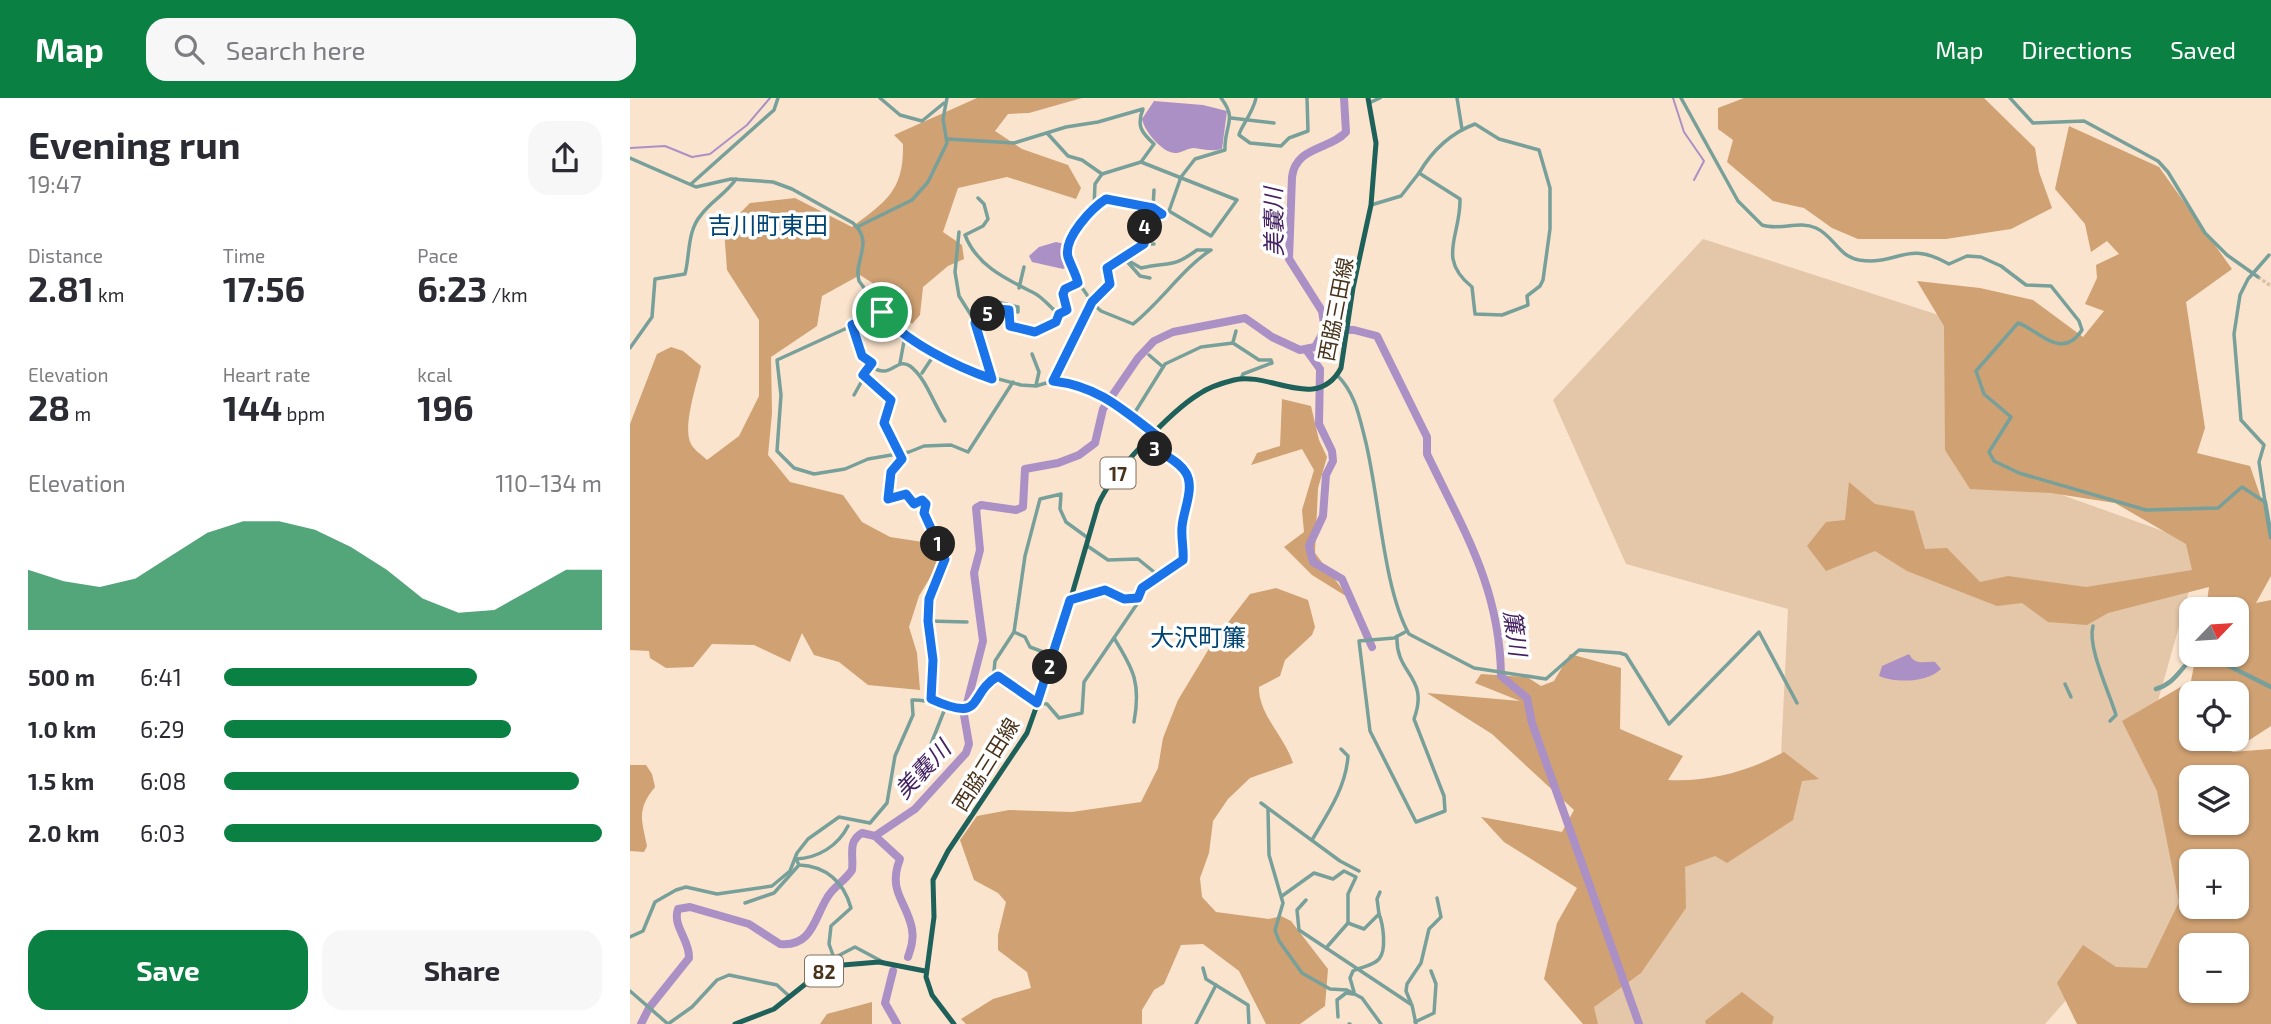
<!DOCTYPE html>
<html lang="en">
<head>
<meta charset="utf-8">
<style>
	:root { --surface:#fff; --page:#f7f7f7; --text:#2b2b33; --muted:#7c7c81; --accent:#0b8043 }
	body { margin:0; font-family:"Exo 2","Noto Sans JP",sans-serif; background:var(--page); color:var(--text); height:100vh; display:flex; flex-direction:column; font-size:26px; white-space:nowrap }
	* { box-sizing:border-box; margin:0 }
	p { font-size:23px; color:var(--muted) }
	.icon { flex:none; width:38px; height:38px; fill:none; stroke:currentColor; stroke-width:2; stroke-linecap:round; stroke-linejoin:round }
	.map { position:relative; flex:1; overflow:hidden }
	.sheet { display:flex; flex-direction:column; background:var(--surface); width:630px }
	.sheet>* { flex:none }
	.needle { width:46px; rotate:65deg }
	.controls { position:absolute; left:1549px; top:499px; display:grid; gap:14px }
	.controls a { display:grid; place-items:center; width:70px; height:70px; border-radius:14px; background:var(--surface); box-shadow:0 2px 5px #0004; font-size:35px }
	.pin { position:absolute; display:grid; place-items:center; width:60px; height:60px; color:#fff; margin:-30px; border:4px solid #fff; border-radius:50%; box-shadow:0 2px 7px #0007 }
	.km { position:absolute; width:35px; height:35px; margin:-18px; border-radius:50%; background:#222; color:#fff; font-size:19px; line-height:35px; text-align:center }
	.round { display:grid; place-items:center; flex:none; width:74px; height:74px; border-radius:21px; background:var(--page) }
	.overview { display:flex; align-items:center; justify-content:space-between; height:119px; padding:0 28px }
	h1 { font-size:38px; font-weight:700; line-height:52px }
	.figures { display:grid; grid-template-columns:repeat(3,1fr); gap:10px; height:119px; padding:7px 28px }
	.figures div { display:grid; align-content:center }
	.figures b { font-size:35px; font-weight:700 }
	.figures small { font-size:19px; font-weight:400 }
	.figures p { font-size:19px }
	.chart { height:196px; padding:14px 28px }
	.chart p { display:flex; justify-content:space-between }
	.chart svg { width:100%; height:126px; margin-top:7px; fill:var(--accent); opacity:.7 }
	.button { display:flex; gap:14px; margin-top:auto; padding:14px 28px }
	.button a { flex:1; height:80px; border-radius:21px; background:var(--accent); color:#fff; font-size:28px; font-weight:700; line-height:80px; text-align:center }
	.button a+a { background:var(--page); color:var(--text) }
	ul { padding:0 28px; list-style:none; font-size:23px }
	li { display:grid; grid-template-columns:112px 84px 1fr; align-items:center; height:52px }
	li i { height:18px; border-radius:9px; background:var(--accent) }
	header { display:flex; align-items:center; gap:42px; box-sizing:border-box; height:98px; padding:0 35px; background:var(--accent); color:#fff }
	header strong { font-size:33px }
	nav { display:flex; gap:38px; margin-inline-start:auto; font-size:24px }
	.search { width:490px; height:63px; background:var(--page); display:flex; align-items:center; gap:18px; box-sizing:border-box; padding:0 24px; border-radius:21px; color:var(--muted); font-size:26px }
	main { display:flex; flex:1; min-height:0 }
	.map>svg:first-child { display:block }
	.green { fill:#e4c6a8 }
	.forest { fill:#cfa173; fill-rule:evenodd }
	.water { fill:#ab90c6 }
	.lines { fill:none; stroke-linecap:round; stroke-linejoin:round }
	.stream { stroke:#ab90c6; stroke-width:2 }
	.river { stroke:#ab90c6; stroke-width:8 }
	.minor-tunnel { stroke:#d8c1a9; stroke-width:3.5; stroke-dasharray:3.5 2; stroke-linecap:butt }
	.minor { stroke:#78a09b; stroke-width:3.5 }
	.tertiary { stroke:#78a09b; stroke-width:4.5 }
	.primary { stroke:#1e615b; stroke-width:5 }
	.route-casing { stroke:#fff; stroke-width:14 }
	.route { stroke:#1a73e8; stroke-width:9 }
	.labels { text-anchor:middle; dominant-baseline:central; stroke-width:7; stroke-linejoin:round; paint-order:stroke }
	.shield { fill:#fff; stroke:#80705f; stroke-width:2 }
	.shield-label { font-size:19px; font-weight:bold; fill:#4a331b }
	.street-label { font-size:21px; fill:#4a331b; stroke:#fff }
	.water-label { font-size:23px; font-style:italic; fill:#442061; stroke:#fff }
	.quarter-label { font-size:24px; fill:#004473; stroke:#fff }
</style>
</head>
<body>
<header>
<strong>Map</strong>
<div class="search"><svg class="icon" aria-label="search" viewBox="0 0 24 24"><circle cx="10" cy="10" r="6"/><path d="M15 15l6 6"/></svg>Search here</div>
<nav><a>Map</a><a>Directions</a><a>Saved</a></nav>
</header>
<main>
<section class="sheet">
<div class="overview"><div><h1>Evening run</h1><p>19:47</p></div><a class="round"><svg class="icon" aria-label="share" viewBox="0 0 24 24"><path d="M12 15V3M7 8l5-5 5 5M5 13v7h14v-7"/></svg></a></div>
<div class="figures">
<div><p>Distance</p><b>2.81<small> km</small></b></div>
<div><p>Time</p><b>17:56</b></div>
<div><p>Pace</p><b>6:23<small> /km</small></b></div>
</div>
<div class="figures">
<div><p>Elevation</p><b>28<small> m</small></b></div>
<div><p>Heart rate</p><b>144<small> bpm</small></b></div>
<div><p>kcal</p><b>196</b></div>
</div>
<div class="chart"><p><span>Elevation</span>110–134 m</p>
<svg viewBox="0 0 160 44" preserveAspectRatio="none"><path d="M0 44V23L10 27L20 29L30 26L40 18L50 10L60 6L70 6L80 9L90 15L100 23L110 33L120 38L130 37L140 30L150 23L160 23V44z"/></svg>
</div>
<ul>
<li><b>500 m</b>6:41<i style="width:67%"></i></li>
<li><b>1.0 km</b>6:29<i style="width:76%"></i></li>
<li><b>1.5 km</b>6:08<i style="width:94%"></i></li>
<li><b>2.0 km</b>6:03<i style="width:100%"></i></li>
</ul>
<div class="button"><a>Save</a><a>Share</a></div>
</section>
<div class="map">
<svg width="1641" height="926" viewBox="0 0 1641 926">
	<rect width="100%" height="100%" fill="#fbe4cd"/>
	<polygon class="green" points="1073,141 1321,221 1340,364 1572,447 1520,631 1561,763 1545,894 1467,867 1415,926 965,926 955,901 1044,763 1149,700 1158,511 996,466 923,302"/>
	<g class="forest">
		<path d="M347 0H452L399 15 378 16 365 33 392 51 438 67 451 90 446 101 377 79 328 90 313 134 332 147 334 161 318 168 293 189 290 217 282 226 247 188 230 177 192 198 187 228 141 259 142 315 138 357 160 384 213 397 232 424 260 439 319 448 289 498 279 529 287 555 290 592 238 587 209 564 184 557 172 535 160 564 124 547 82 546 63 569 36 570 20 560 19 553 0 552V326L27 256 41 249 53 253 71 268C67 285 52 330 61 346 64 352 72 357 77 362L109 338 129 298V222L97 172 94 131 120 105 165 100 222 129C256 103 274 93 273 46L264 37Z"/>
		<polygon points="1114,0 1354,0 1405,50 1409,74 1422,110 1381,131 1316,141 1228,141 1202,130 1174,110 1143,103 1097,64 1103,42 1088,31 1088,10"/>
		<path d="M1439 28 1529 69 1602 171 1556 204 1575 330 1567 355 1620 368 1641 429V478L1626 505 1641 502V628L1601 654 1641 651V926H1447L1427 885 1453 847 1486 869 1517 870 1549 804 1527 693 1492 623 1561 583 1566 557 1606 556V511H1576L1579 489 1478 515 1457 527 1418 524 1392 505 1367 508 1277 473 1245 453 1196 473 1177 448 1196 424 1215 422 1219 384 1245 406 1284 413 1295 451 1317 450 1350 484 1378 478 1456 489 1562 472 1556 446 1485 405 1421 395 1340 391 1315 352 1314 228 1287 183 1350 190 1403 202 1453 239 1474 213 1455 206 1467 180 1466 167 1489 156 1477 143 1461 154 1455 126 1425 91ZM1561 595H1606V640H1561ZM1561 679H1606V724H1561ZM1561 763H1606V808H1561ZM1561 847H1606V892H1561Z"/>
		<polygon points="652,301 681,308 689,342 697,359 688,390 685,455 719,500 682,477 654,449 674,434 672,412 684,372 672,351 621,367 627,355 650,348"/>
		<path d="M646 490 678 502 685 529 682 537 655 562 650 578 629 589C628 616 655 639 663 665L620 680 598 701 583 723 579 755 570 780 572 799 586 814 639 821 651 818 661 823 698 871 695 908 670 926H636L609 873 573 846 551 847 534 886 524 892 512 912V926H336L331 921 363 901 401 890 397 874 368 852V837L376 804 368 795 344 782 330 742 347 718 379 712 442 714 511 704 528 670 533 640 548 602 583 544 620 496Z"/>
		<path d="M940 556 991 570 990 631 1053 658 1038 682C1079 684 1117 674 1154 654L1189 681 1172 683 1163 722 1097 765 1085 758 1055 769 1056 810 1011 875 964 909 968 926H953L914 881 927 825 947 790 874 744 851 719 932 734 944 712 862 636 797 595 890 603 845 585 851 576 897 579 911 588 924 583Z"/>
		<path d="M0 667H16L22 676 25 689C6 712 12 722 17 748L14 754 0 753Z"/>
		<polygon points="1112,894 1144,919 1142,926 1076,926 1075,923"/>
		<polygon points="242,904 242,926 190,926 197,916"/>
	</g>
	<g class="water">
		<path d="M524 3 573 7 597 13 592 51C581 54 574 51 564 50 558 50 553 54 547 55 534 57 514 33 512 21Z"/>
		<polygon points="426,144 435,146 439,168 433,171 402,164 399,158 409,149"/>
		<path d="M1279 556C1285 568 1295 563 1305 564L1311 571C1297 585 1266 585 1249 578L1252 568Z"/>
	</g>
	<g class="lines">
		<g class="stream">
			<polyline points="1043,0 1054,34 1074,63 1064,82"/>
			<polyline points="0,50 35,48 62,59 80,56 117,27 140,0"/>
		</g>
		<g class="river">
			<path d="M695 231 724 232 747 238 797 339V356C834 433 870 490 871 578L897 600 902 625 1009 926"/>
			<polyline points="677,253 690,271 689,326 702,353 703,363 696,377 693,418 679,448 683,464 712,481 742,549"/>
			<path d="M245 738 270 761C257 794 277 803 282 831 284 841 281 850 278 859"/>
			<polyline points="263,873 255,905 267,926"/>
			<path d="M11 926 19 910 59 860C60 842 42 828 48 811L60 809 119 826 150 846C182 849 184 821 197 800 203 789 215 783 222 772 224 757 217 744 232 735L245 738 285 711 336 655 339 646 334 617 353 543 344 475 350 452 346 410 351 407 386 412 393 409 395 371 428 365 449 357 465 345 473 311 508 260 524 243 543 234 615 220 642 239 670 252 685 249 695 231 692 213 659 161 662 79C666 48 700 52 716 34L714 0"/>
		</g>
		<polyline class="minor-tunnel" points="1628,179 1641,188"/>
		<g class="minor">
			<polyline points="250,0 270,17 292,23 314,5"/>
			<path d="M626 0C623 15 610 30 609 37L620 45 651 48 659 40 678 33 677 0"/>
			<polyline points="827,0 832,31"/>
			<path d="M1051 0 1108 103 1132 127C1150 133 1169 122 1186 130 1204 138 1208 158 1229 162 1269 168 1275 141 1319 166L1337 158 1351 159 1371 168 1396 187 1421 188 1449 223 1452 232C1431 264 1408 231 1388 225L1346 273 1354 296 1381 319 1359 354 1364 363 1389 375 1516 412 1588 410 1612 389 1635 404"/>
			<polyline points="1380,0 1403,25 1454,23 1528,63 1538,74 1575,135 1597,157 1628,179"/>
			<polyline points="739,5 750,0"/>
			<polyline points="601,20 644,25"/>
			<path d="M845 26 869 41 909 52 920 90V131L913 182 910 188 897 198 898 207 872 217 845 216 842 189C806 160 831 138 830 101L789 75C802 53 821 35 845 26Z"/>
			<polyline points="417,35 438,58 452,62 472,76"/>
			<path d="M318 41 384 45 436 29 468 24 513 11C506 28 512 35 524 46L511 64"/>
			<path d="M0 60 66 89 101 81 143 84 162 91 223 125C245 145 223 162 229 183L262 228 339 273 391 287 406 288 423 283 450 286 493 312 524 335"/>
			<polyline points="61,86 144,12 148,0"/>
			<path d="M348 100 354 106 358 121 353 128 335 137C347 168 376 181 404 195 414 200 420 210 429 216"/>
			<polyline points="741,107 771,98 789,75"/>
			<path d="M464 109C482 97 513 102 530 114"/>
			<polyline points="523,110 524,92"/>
			<path d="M539 113 551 79 565 61 595 52C594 27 608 22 591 0"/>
			<polyline points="227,129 282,102 298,84 317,45 313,21 317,0"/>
			<polyline points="329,134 325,174 329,198 346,225 361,281"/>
			<polyline points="514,146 524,146"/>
			<polyline points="494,160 510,178 520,180"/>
			<polyline points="389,190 394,169"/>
			<path d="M463 206 471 213 503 226C530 205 554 169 581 152H567C541 171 540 163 511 170L492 159"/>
			<polyline points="379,212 380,228 405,235 426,224 429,216 435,215 437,212 433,196 435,191 448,185"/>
			<polyline points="252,214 147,262 151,297 147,353 164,370 184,376 215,371 238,361 279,354 294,348 321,347 338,354 383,284"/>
			<polyline points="346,225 351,208 364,203 388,209 388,214 370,210 348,220"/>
			<path d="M222 227C226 243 234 274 255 273 264 272 270 261 280 268 296 280 303 305 315 323"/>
			<polyline points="603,244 606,233"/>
			<path d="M0 250 22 219 25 181 55 176C60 157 57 133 71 117 81 103 96 96 106 81"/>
			<polyline points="402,256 409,274 406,287"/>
			<polyline points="519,257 533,269"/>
			<polyline points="270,265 275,238"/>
			<polyline points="292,275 306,254"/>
			<polyline points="233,277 261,302 254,325 272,361 261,374 258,401 276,395 284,406 292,402 296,406 294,415 315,461 299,501 298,523 303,562 301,601"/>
			<path d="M707 277C725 295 729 317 735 341 749 395 753 490 779 536L844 570 916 581 949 552 990 555 996 557 1039 626 1129 534 1167 605"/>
			<path d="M423 283 463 209 462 204 478 191 477 170 514 146C520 118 510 124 539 113L581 138 607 102 511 64 472 76 465 86 464 109C457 115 455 119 451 127 431 159 441 175 462 204"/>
			<polyline points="224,297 242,265"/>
			<polyline points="502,319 535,266 571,249 603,245 629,262 641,262 642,265 613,276 611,281"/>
			<polyline points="1635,404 1629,364 1634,347 1611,322 1604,236 1610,197 1618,181 1639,157"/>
			<polyline points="456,447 478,462 508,461 529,478"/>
			<polyline points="440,502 475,492 494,501 508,500"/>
			<polyline points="298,523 337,524"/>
			<path d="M1463 528C1457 548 1479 594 1486 617L1480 623"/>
			<polyline points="384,534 395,539 400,549 424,558"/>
			<path d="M767 538C765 577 800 578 784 621L814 698 815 713 786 724 740 633 729 543 764 540 777 533"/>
			<path d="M484 540C504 572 511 586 504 624"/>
			<polyline points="368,577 364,573 365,563 384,534 395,458 410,401 431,396 430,411 436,424 458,440"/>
			<polyline points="1435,586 1441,599"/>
			<polyline points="299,651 316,608"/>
			<polyline points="631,705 710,763 729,773"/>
			<polyline points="638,712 639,757 653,805 645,832 649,843 672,875 700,891 717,892 732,900 751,926"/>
			<path d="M682 742C698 715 716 689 718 658L711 651"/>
			<path d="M166 761 169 767C196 768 214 784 221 810L201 828 199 846 204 860 194 873"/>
			<path d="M166 761C188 760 208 748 218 728"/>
			<polyline points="652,798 684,775 703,781 714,773 726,779 718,796 718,825"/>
			<polyline points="676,802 667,812 669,832 782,907 786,926"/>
			<polyline points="115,805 144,795 169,767"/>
			<polyline points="749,816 747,801 750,794"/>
			<path d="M0 839 13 833 25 804 46 792 56 789 87 796 142 788 160 773 167 755 178 741 209 719 240 725 257 705 265 658 283 617 282 602C303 601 319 611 340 610L368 577 407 605 417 606 429 620 452 615 454 584 507 506 510 494 553 462 551 443 559 383 548 365 527 354 519 343"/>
			<path d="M696 850 718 825 734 831 749 816C753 826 757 852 749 861 743 868 730 869 723 873L720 880 724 894"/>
			<polyline points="204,860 225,849 253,864"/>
			<polyline points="573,870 576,881 618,907 619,926"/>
			<polyline points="0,893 38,926"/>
			<polyline points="781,905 776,893 777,886 791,865 799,831 811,819 807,800"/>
			<polyline points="708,919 707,902 716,895 723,896"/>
			<polyline points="785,924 804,915 806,886 801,873"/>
			<polyline points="38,926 62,909 87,882 99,877 147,887 159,898"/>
			<polyline points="566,926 586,887"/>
			<polyline points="719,926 720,926"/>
		</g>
		<g class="tertiary">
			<polyline points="1635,404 1641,439"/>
			<path d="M1526 591C1553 583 1551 558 1577 557L1641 589"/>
		</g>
		<g class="primary">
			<polyline points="105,926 144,911 183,880 213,867 249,864 295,873"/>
			<path d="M324 926 302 897 296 879 304 819 303 782 318 753 397 635 422 565 468 407C480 377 541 313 569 296 579 289 592 285 604 282 640 273 687 315 711 270L723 190 741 107 746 45 738 0"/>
		</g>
	</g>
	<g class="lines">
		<g class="route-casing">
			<path id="route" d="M476 101 523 110 532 116C511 121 518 128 514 146L477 170 480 186 462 204 423 283C467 288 491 310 526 337L519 343C529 357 547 360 556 375 565 390 553 413 552 429 551 441 554 451 553 462L512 490 508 500 494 501 475 492 440 502 407 605 368 578C337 596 356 626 301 601L303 562 298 523 299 501 315 461 294 415 296 406 292 402 284 406 276 396 258 401 261 374 272 361 254 325 261 302 233 277 242 265 232 258 222 227 252 214C271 242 329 270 362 281L345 225C352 215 367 210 379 212L380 228 405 234 426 224 429 216 437 212 433 196 435 191 448 185C446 176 441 168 438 159 433 140 462 110 476 101Z"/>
		</g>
		<use href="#route" class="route"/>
	</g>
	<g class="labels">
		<g class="shield">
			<rect x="470.5" y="359.5" width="35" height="31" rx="5"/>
			<rect x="175" y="857.5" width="38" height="31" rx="5"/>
		</g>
		<g class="shield-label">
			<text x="488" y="375">17</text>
			<text x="194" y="873">82</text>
		</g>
		<g class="street-label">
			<text transform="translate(705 211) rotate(-79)">西脇三田線</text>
			<text transform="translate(355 666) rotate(-58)">西脇三田線</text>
		</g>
		<g class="water-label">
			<text transform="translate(643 124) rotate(-91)">美嚢川</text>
			<text transform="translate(886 535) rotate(82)">簾川</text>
			<text transform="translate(292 671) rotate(-47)">美嚢川</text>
		</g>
		<g class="quarter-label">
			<text x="138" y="126">吉川町東田</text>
			<text x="568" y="538">大沢町簾</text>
		</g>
	</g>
</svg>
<div class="controls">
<a><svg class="needle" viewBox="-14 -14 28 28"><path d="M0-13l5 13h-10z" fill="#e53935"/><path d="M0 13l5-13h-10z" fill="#7c7c81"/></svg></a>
<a><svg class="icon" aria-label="locate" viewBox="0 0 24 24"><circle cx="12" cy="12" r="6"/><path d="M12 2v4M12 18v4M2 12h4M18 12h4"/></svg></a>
<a><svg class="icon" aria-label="layers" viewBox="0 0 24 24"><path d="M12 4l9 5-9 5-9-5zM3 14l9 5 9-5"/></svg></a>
<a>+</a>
<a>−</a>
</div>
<div class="pin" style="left:252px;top:214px;background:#1e9e55"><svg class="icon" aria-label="arrive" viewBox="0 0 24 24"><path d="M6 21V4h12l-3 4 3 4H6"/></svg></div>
<b class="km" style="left:308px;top:446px">1</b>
<b class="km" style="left:420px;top:569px">2</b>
<b class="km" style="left:525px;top:351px">3</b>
<b class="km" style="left:515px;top:129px">4</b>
<b class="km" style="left:358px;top:216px">5</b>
</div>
</main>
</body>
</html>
